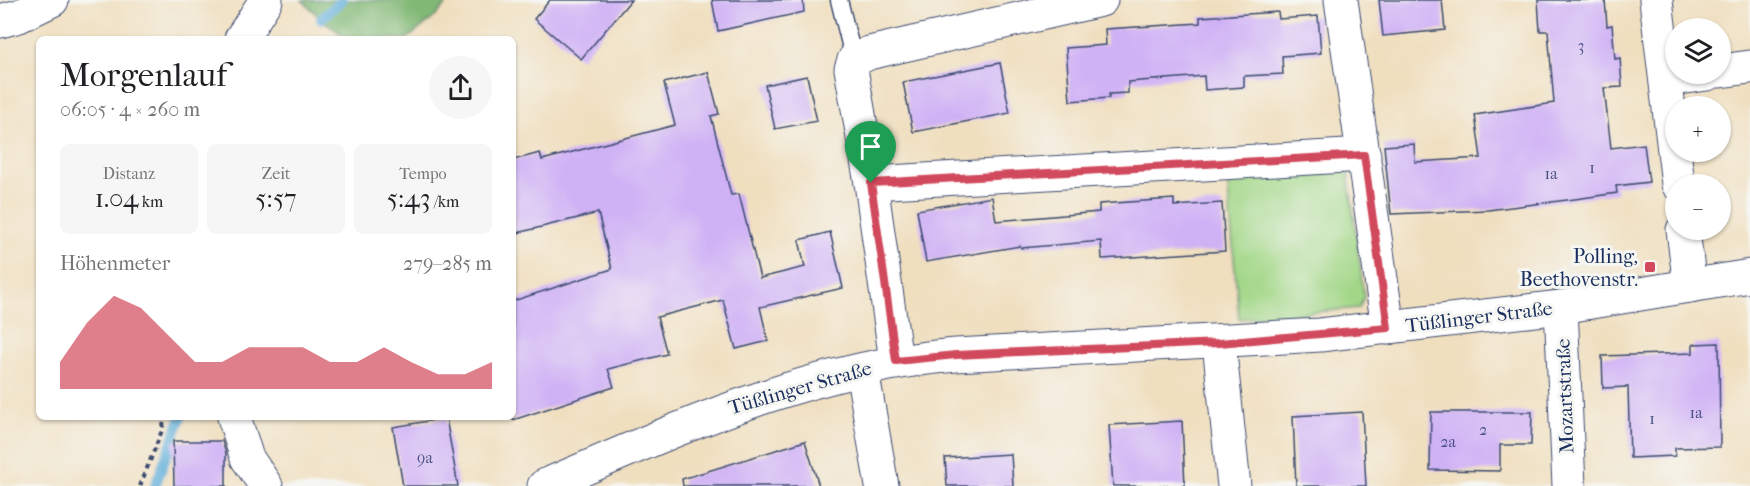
<!DOCTYPE html>
<html lang="de">
<head>
<meta charset="utf-8">
<style>
	:root { --surface:#fff; --page:#f6f6f6; --text:#202124; --muted:#757577; --accent:#d1495b }
	body { margin:0; font-family:"IM FELL French Canon",serif; background:var(--page); color:var(--text); height:100vh; display:flex; flex-direction:column; font-size:22px; white-space:nowrap }
	* { box-sizing:border-box; margin:0 }
	p { font-size:20px; color:var(--muted) }
	.icon { flex:none; width:33px; height:33px; fill:none; stroke:currentColor; stroke-width:2; stroke-linecap:round; stroke-linejoin:round }
	.map { position:relative; flex:1; overflow:hidden }
	.drawer { position:absolute; left:36px; top:36px; width:480px; height:384px; display:flex; flex-direction:column; background:var(--surface); border-radius:9px; box-shadow:0 2px 4px #0004 }
	.drawer>* { flex:none }
	.tools { position:absolute; left:1665px; top:18px; display:grid; gap:12px }
	.tools a { display:grid; place-items:center; width:66px; height:66px; border-radius:50%; background:var(--surface); box-shadow:0 2px 4px #0004; font-size:30px }
	.pin { position:absolute; display:grid; place-items:center; width:51px; height:51px; color:#fff; margin:-62px -26px; border-radius:50% 50% 50% 0; rotate:-45deg; box-shadow:0 0 6px #0007 }
	.pin .icon { rotate:45deg }
	.round { display:grid; place-items:center; flex:none; width:63px; height:63px; border-radius:32px; background:var(--page) }
	.headline { display:flex; align-items:center; justify-content:space-between; height:102px; padding:0 24px }
	h1 { font-size:33px; font-weight:600; line-height:45px }
	.stats { display:grid; grid-template-columns:repeat(3,1fr); gap:9px; height:102px; padding:6px 24px }
	.stats div { display:grid; align-content:center; border-radius:9px; background:var(--page); text-align:center }
	.stats b { font-size:26px; font-weight:600 }
	.stats small { font-size:16px; font-weight:400 }
	.stats p { font-size:16px }
	.chart { height:168px; padding:12px 24px }
	.chart p { display:flex; justify-content:space-between }
	.chart svg { width:100%; height:108px; margin-top:6px; fill:var(--accent); opacity:.7 }
	.map>svg:first-child { display:block }
	.green { fill:#a2d787; stroke:#5e8372; stroke-width:1.5 }
	.forest { fill:#81b874; stroke:#4e7469; stroke-width:1.5 }
	.lines { fill:none; stroke-linecap:round; stroke-linejoin:round }
	.stream { stroke:#5fadd9; stroke-width:10 }
	.building { fill:#cfb1f5 }
	.service-casing { stroke:#3b496d; stroke-width:19 }
	.minor-casing { stroke:#3b496d; stroke-width:35 }
	.tertiary-casing { stroke:#3b496d; stroke-width:35 }
	.path { stroke:#3b496d; stroke-width:4; stroke-dasharray:4.5 4.5; stroke-linecap:butt }
	.service { stroke:#fff; stroke-width:16 }
	.minor { stroke:#fff; stroke-width:33 }
	.tertiary { stroke:#fff; stroke-width:33 }
	.route-casing { stroke:#fff; stroke-width:12 }
	.route { stroke:#d1495b; stroke-width:8 }
	.poi-dot { fill:#d1495b; stroke:#f6f6f2; stroke-width:2 }
	.labels { text-anchor:middle; dominant-baseline:central; stroke-width:6; stroke-linejoin:round; paint-order:stroke }
	.number-label { font-size:16px; fill:#485084 }
	.poi-label { font-size:20px; fill:#1b2f5e; stroke:#f6f6f2; text-anchor:end }
	.street-label { font-size:20px; fill:#1b2f5e; stroke:#f6f6f2 }
</style>
</head>
<body>
<div class="map">
<svg width="1750" height="486" viewBox="0 0 1750 486">
	<rect width="100%" height="100%" fill="#f6f6f2"/>
	<filter id="ink" filterUnits="userSpaceOnUse"><feTurbulence type="fractalNoise" baseFrequency=".0167" numOctaves="2"/><feDisplacementMap in="SourceGraphic" scale="12" xChannelSelector="R" yChannelSelector="G"/><feConvolveMatrix kernelMatrix="1 2 1 2 8 2 1 2 1" color-interpolation-filters="sRGB"/></filter>
	<filter id="wash" filterUnits="userSpaceOnUse"><feTurbulence type="fractalNoise" baseFrequency=".008" numOctaves="4" result="noise"/><feDisplacementMap in="SourceGraphic" scale="24" xChannelSelector="R" yChannelSelector="G"/><feGaussianBlur stdDeviation="1.35" result="paint"/><feColorMatrix in="noise" values="0 0 0 0 0 0 0 0 0 0 0 0 0 0 0 0 0 1.4 0 .05"/><feComposite in="paint" operator="in"/></filter>
	<g filter="url(#wash)">
		<rect width="100%" height="100%" fill="#f0dfbf"/>
		<polygon class="green" points="1339,167 1348,173 1364,297 1359,308 1239,319 1227,176"/>
		<polygon class="forest" points="302,0 450,0 436,16 407,39 348,39 321,19"/>
		<g class="lines">
			<g class="stream">
				<polyline points="321,19 342,0"/>
				<polyline points="155,486 181,417"/>
			</g>
		</g>
		<g id="blocks">
			<g class="building">
				<polygon points="550,0 631,0 581,59 534,19"/>
				<polygon points="712,0 803,0 804,12 718,31"/>
				<polygon points="1379,0 1442,0 1445,30 1383,36"/>
				<polygon points="1538,0 1605,0 1607,26 1612,25 1615,59 1620,58 1622,87 1604,88 1611,148 1644,144 1649,182 1616,186 1617,193 1575,199 1488,210 1391,214 1384,146 1414,144 1415,162 1481,158 1475,115 1554,103 1548,31 1540,31"/>
				<polygon points="1278,12 1279,19 1318,16 1321,53 1282,56 1283,74 1244,76 1244,87 1205,90 1204,76 1128,82 1128,93 1109,94 1109,98 1070,101 1066,48 1106,45 1105,29 1200,23 1200,17"/>
				<polygon points="1000,63 1010,113 913,132 903,82"/>
				<polygon points="708,72 719,114 711,116 731,195 739,194 760,278 805,267 799,240 830,232 843,288 760,307 768,341 736,349 723,300 657,317 667,354 608,369 614,387 513,420 513,301 612,269 598,213 513,234 513,160 540,153 542,160 675,125 664,83"/>
				<polygon points="807,76 817,121 775,129 765,85"/>
				<polygon points="992,197 996,221 1099,212 1099,204 1174,199 1174,206 1222,203 1225,251 1102,259 1101,241 1021,248 1020,246 926,262 917,210"/>
				<polygon points="1719,343 1720,447 1675,448 1675,456 1630,458 1628,387 1603,388 1602,356 1693,353 1693,344"/>
				<polygon points="1362,412 1366,486 1296,486 1293,416"/>
				<polygon points="1431,412 1532,412 1531,445 1500,445 1500,471 1430,470"/>
				<polygon points="446,418 458,486 403,486 393,427"/>
				<polygon points="1182,421 1185,486 1113,486 1109,425"/>
				<polygon points="173,441 222,441 226,453 226,486 174,486"/>
				<polygon points="805,441 819,486 683,486 682,479"/>
				<polygon points="1011,454 1013,486 947,486 945,458"/>
			</g>
		</g>
	</g>
	<g filter="url(#ink)">
		<use href="#blocks" fill-opacity="0" stroke="#3b496d" stroke-width="1.5"/>
		<g class="lines">
			<g class="service-casing">
				<polyline id="service" points="839,0 854,60"/>
			</g>
			<g class="minor-casing">
				<g id="minor">
					<polyline points="1341,0 1388,328"/>
					<polyline points="1656,0 1678,184"/>
					<polyline points="0,21 19,16 52,0"/>
					<polyline points="1720,71 1750,67"/>
					<polyline points="1666,80 1707,74"/>
					<polyline points="871,183 1364,155"/>
					<polyline points="1683,230 1690,286"/>
					<polyline points="1561,307 1569,486"/>
					<polyline points="1219,343 1234,486"/>
					<polyline points="896,361 871,183 851,69 854,60 869,53 1101,0"/>
					<polyline points="862,370 882,486"/>
				</g>
			</g>
			<g class="tertiary-casing">
				<g id="tertiary">
					<polyline points="241,39 266,0"/>
					<polyline points="234,417 247,458 266,486"/>
					<path d="M544 486C678 429 809 367 956 355L1320 335 1561 307 1750 276"/>
				</g>
			</g>
			<polyline class="path" points="140,486 163,428 164,417"/>
			<use href="#service" class="service"/>
			<use href="#minor" class="minor"/>
			<use href="#tertiary" class="tertiary"/>
		</g>
	</g>
	<g class="lines" filter="url(#ink)">
		<g class="route-casing">
			<polygon id="route" points="1364,155 1388,328 1219,343 956,355 896,361 871,183"/>
		</g>
		<use href="#route" class="route"/>
	</g>
	<rect class="poi-dot" x="1644" y="261" width="12" height="12" rx="3"/>
	<g class="labels">
		<g class="number-label">
			<text x="1581" y="45">3</text>
			<text x="1592" y="167">1</text>
			<text x="1551" y="173">1a</text>
			<text x="1696" y="412">1a</text>
			<text x="1652" y="418">1</text>
			<text x="1483" y="429">2</text>
			<text x="1448" y="441">2a</text>
			<text x="425" y="457">9a</text>
		</g>
		<g class="poi-label">
			<text x="1638" y="256">Polling,<tspan x="1638" dy="23">Beethovenstr.</tspan></text>
		</g>
		<g class="street-label">
			<text transform="translate(1479 317) rotate(-7)">Tüßlinger Straße</text>
			<text transform="translate(800 388) rotate(-16)">Tüßlinger Straße</text>
			<text transform="translate(1565 396) rotate(-92)">Mozartstraße</text>
		</g>
	</g>
</svg>
<div class="tools">
<a><svg class="icon" aria-label="layers" viewBox="0 0 24 24"><path d="M12 4l9 5-9 5-9-5zM3 14l9 5 9-5"/></svg></a>
<a>+</a>
<a>−</a>
</div>
<div class="pin" style="left:871px;top:183px;background:#1e9e55"><svg class="icon" aria-label="arrive" viewBox="0 0 24 24"><path d="M6 21V4h12l-3 4 3 4H6"/></svg></div>
<section class="drawer">
<div class="headline"><div><h1>Morgenlauf</h1><p>06:05 · 4 × 260 m</p></div><a class="round"><svg class="icon" aria-label="share" viewBox="0 0 24 24"><path d="M12 15V3M7 8l5-5 5 5M5 13v7h14v-7"/></svg></a></div>
<div class="stats">
<div><p>Distanz</p><b>1.04<small> km</small></b></div>
<div><p>Zeit</p><b>5:57</b></div>
<div><p>Tempo</p><b>5:43<small> /km</small></b></div>
</div>
<div class="chart"><p><span>Höhenmeter</span>279–285 m</p>
<svg viewBox="0 0 160 44" preserveAspectRatio="none"><path d="M0 44V33L10 17L20 6L30 11L40 22L50 33L60 33L70 27L80 27L90 27L100 33L110 33L120 27L130 33L140 38L150 38L160 33V44z"/></svg>
</div>
</section>
</div>
</body>
</html>
